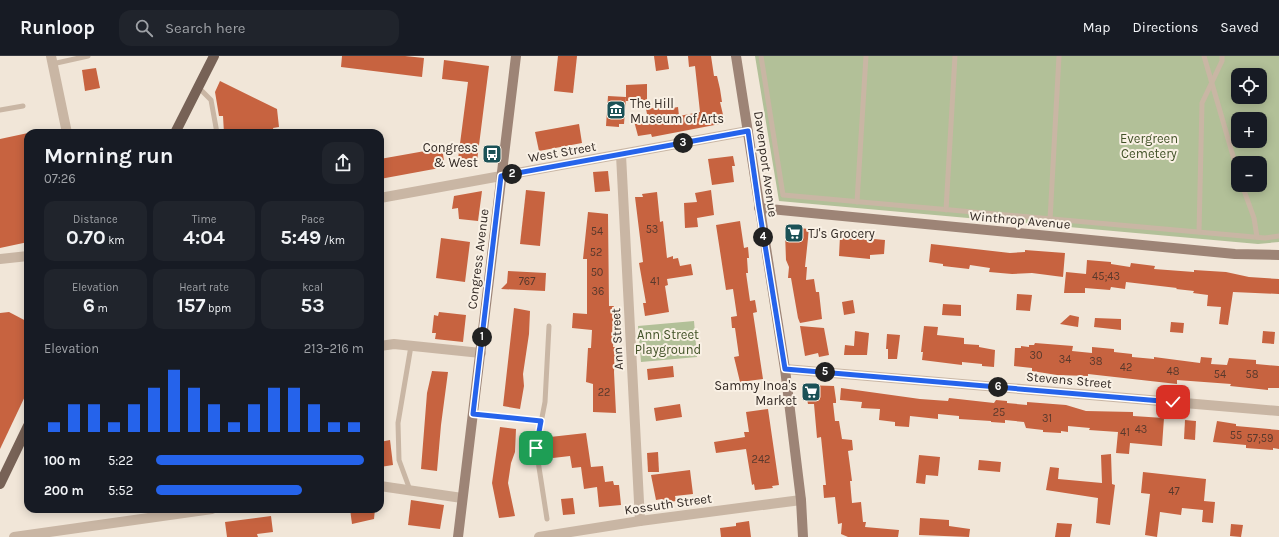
<!DOCTYPE html>
<html lang="en">
<head>
<meta charset="utf-8">
<style>
	:root { --surface:#171b24; --page:#20242c; --text:#f1f3f6; --muted:#9ea1a6; --line:#363941; --accent:#2563eb }
	body { margin:0; font-family:Karla,sans-serif; background:var(--page); color:var(--text); height:100vh; display:flex; flex-direction:column; font-size:15px; white-space:nowrap }
	* { box-sizing:border-box; margin:0 }
	p { font-size:13px; color:var(--muted) }
	.icon { flex:none; width:22px; height:22px; fill:none; stroke:currentColor; stroke-width:2; stroke-linecap:round; stroke-linejoin:round }
	.map { position:relative; flex:1; overflow:hidden }
	.details { position:absolute; left:24px; top:73px; width:360px; height:384px; display:flex; flex-direction:column; background:var(--surface); border-radius:12px; box-shadow:0 2px 10px #0003 }
	.details>* { flex:none }
	.fabs { position:absolute; left:1231px; top:12px; display:grid; gap:8px }
	.fabs a { display:grid; place-items:center; width:36px; height:36px; border-radius:8px; background:var(--surface); box-shadow:0 2px 10px #0003; font-size:20px }
	.pin { position:absolute; display:grid; place-items:center; width:34px; height:34px; color:#fff; margin:-17px; border-radius:8px; box-shadow:0 2px 6px #0006 }
	.km { position:absolute; width:20px; height:20px; margin:-10px; border-radius:50%; background:#222; color:#fff; font-size:11px; line-height:20px; text-align:center }
	.round { display:grid; place-items:center; flex:none; width:42px; height:42px; border-radius:12px; background:var(--page) }
	.summary { display:flex; align-items:center; justify-content:space-between; height:68px; padding:0 20px }
	h1 { font-size:22px; font-weight:700; line-height:30px }
	.stats { display:grid; grid-template-columns:repeat(3,1fr); gap:6px; height:68px; padding:4px 20px }
	.stats div { display:grid; align-content:center; border-radius:10px; background:var(--page); text-align:center }
	.stats b { font-size:20px; font-weight:700 }
	.stats small { font-size:11px; font-weight:400 }
	.stats p { font-size:11px }
	.chart { height:112px; padding:8px 20px }
	.chart p { display:flex; justify-content:space-between }
	.chart svg { width:100%; height:72px; margin-top:4px; stroke:var(--accent); stroke-width:6 }
	ul { padding:0 20px; list-style:none; font-size:13px }
	li { display:grid; grid-template-columns:64px 48px 1fr; align-items:center; height:30px }
	li i { height:10px; border-radius:5px; background:var(--accent) }
	header { display:flex; align-items:center; gap:24px; box-sizing:border-box; height:56px; padding:0 20px; background:var(--surface); border-bottom:1px solid var(--line) }
	header strong { font-size:19px }
	nav { display:flex; gap:22px; margin-inline-start:auto; font-size:14px }
	.search { width:280px; height:36px; background:var(--page); display:flex; align-items:center; gap:10px; box-sizing:border-box; padding:0 14px; border-radius:12px; color:var(--muted); font-size:15px }
	.map>svg:first-child { display:block }
	.green { fill:#b2c098; fill-rule:evenodd }
	.building { fill:#c76340 }
	.lines { fill:none; stroke-linecap:round; stroke-linejoin:round }
	.lane { stroke:#c9b6a4; stroke-width:5 }
	.street { stroke:#c9b6a4; stroke-width:10 }
	.secondary { stroke:#9d8476; stroke-width:10 }
	.primary { stroke:#776256; stroke-width:10 }
	.route-casing { stroke:#fff; stroke-width:8 }
	.route { stroke:#2563eb; stroke-width:5 }
	.labels { text-anchor:middle; dominant-baseline:central; stroke-width:4; stroke-linejoin:round; paint-order:stroke }
	.number-label { font-size:11px; fill:#59392c }
	.poi-label { font-size:13px; fill:#342b26; stroke:#f9f0e4; text-anchor:start }
	.park-label { font-size:13px; fill:#435329; stroke:#f9f0e4 }
	.street-label { font-size:13px; fill:#342b26; stroke:#f9f0e4 }
</style>
</head>
<body>
<header>
<strong>Runloop</strong>
<div class="search"><svg class="icon" aria-label="search" viewBox="0 0 24 24"><circle cx="10" cy="10" r="6"/><path d="M15 15l6 6"/></svg>Search here</div>
<nav><a>Map</a><a>Directions</a><a>Saved</a></nav>
</header>
<div class="map">
<svg width="1279" height="481" viewBox="0 0 1279 481">
	<rect width="100%" height="100%" fill="#f1e6d8"/>
	<g class="green">
		<path d="M755 0H1279V186L1258 188 779 145ZM1238 19H1260V41H1238ZM1238 63H1260V85H1238ZM1238 107H1260V129H1238Z"/>
		<polygon points="694,265 697,301 641,306 638,270"/>
	</g>
	<g class="building">
		<polygon points="342,0 405,0 424,2 422,21 341,11"/>
		<polygon points="558,0 577,0 573,37 554,35"/>
		<polygon points="654,0 667,0 669,13 656,15"/>
		<polygon points="688,0 711,0 714,20 717,20 720,33 722,46 720,46 725,67 652,81 651,78 638,80 634,65 648,63 646,53 661,51 661,54 678,51 679,60 700,56 695,10 689,11"/>
		<polygon points="444,4 489,10 477,105 458,103 468,26 442,23"/>
		<polygon points="96,12 100,32 85,35 82,14"/>
		<polygon points="220,25 277,53 279,71 273,72 274,76 266,77 264,77 263,73 224,77 223,60 219,60 215,36"/>
		<polygon points="647,28 647,44 626,45 626,29"/>
		<polygon points="608,40 626,41 624,68 619,68 619,71 606,70"/>
		<polygon points="579,68 582,87 539,95 535,76"/>
		<polygon points="28,77 28,186 0,192 0,83"/>
		<polygon points="442,92 445,111 380,123 380,103"/>
		<polygon points="733,100 735,110 732,110 734,126 712,129 708,103"/>
		<polygon points="608,115 610,135 595,136 593,116"/>
		<polygon points="526,134 545,136 540,190 520,188"/>
		<polygon points="711,134 714,159 697,162 698,171 685,172 684,147 697,146 695,137"/>
		<polygon points="482,135 478,165 459,163 458,152 452,153 454,140"/>
		<polygon points="657,136 660,166 663,165 667,202 673,200 673,203 678,202 680,210 691,208 693,219 667,223 668,229 665,230 669,256 645,260 643,247 646,247 639,207 643,206 635,141 643,141 642,138"/>
		<polygon points="588,156 608,158 609,250 614,250 612,278 614,278 613,291 615,291 614,316 616,357 593,356 593,328 586,326 588,292 591,292 592,274 572,272 573,257 587,258 587,203 583,203"/>
		<polygon points="740,165 744,192 748,191 749,202 747,202 748,217 746,217 750,245 755,244 757,256 753,257 763,323 740,326 734,301 739,300 735,272 732,272 731,261 737,260 733,233 726,234 716,169"/>
		<polygon points="788,171 809,173 805,211 807,211 806,224 814,223 816,236 819,236 822,263 800,267 798,262 791,222 788,222 789,211 786,204 785,176"/>
		<polygon points="840,180 885,184 884,198 870,199 870,203 839,200"/>
		<polygon points="441,182 470,186 465,226 436,222"/>
		<polygon points="931,188 1010,197 1025,196 1025,194 1065,197 1063,221 1032,217 1012,218 989,216 990,212 970,209 969,213 943,210 943,208 929,206"/>
		<polygon points="1087,204 1111,206 1111,208 1130,211 1131,207 1155,210 1154,213 1194,216 1194,214 1226,216 1249,221 1279,223 1279,238 1233,236 1228,269 1219,268 1221,251 1207,250 1208,239 1193,237 1194,235 1176,233 1177,232 1126,226 1125,233 1111,231 1110,234 1085,232 1085,237 1064,237 1066,216 1086,218"/>
		<polygon points="508,215 546,217 545,235 501,233 507,227"/>
		<polygon points="1017,238 1032,239 1030,255 1016,254"/>
		<polygon points="853,244 855,257 844,259 842,246"/>
		<polygon points="943,248 961,249 961,260 942,259"/>
		<polygon points="514,252 530,255 529,278 523,318 524,330 520,353 503,350"/>
		<polygon points="9,256 28,266 28,334 0,393 0,257"/>
		<polygon points="439,256 466,259 463,286 435,283 436,277 432,277 434,259 438,260"/>
		<polygon points="1070,259 1079,261 1078,271 1060,268"/>
		<polygon points="1095,262 1121,263 1121,274 1094,271"/>
		<polygon points="1171,266 1184,267 1183,277 1170,276"/>
		<polygon points="800,270 824,272 829,299 819,301 818,297 805,300"/>
		<polygon points="924,270 938,271 937,279 964,282 964,288 979,289 979,291 995,294 994,311 982,310 982,308 962,306 962,309 922,304 923,296 921,296"/>
		<polygon points="855,275 869,277 867,299 844,299 845,289 854,290"/>
		<polygon points="1263,275 1275,276 1274,288 1262,287"/>
		<polygon points="887,278 900,279 897,303 888,303 888,293 886,293"/>
		<polygon points="1035,287 1073,290 1072,295 1092,297 1092,291 1114,293 1114,296 1132,298 1132,301 1154,303 1154,301 1200,307 1201,301 1212,302 1211,308 1227,309 1229,302 1256,304 1256,308 1279,310 1279,332 1268,332 1268,334 1230,330 1231,328 1177,324 1177,328 1088,318 1088,320 1057,319 1032,315 1032,312 1014,310 1015,292 1021,292 1021,290 1029,291 1029,289 1034,289"/>
		<polygon points="673,310 674,321 648,324 647,313"/>
		<polygon points="432,315 448,316 441,369 437,415 421,413 427,337"/>
		<polygon points="804,329 834,330 836,344 836,347 833,347 835,365 839,365 842,383 852,384 853,394 848,395 852,425 850,425 852,447 861,446 863,466 866,466 865,471 899,474 898,481 848,481 841,478 842,467 838,468 835,441 824,442 823,429 826,429 821,381 817,382 814,348 808,348"/>
		<polygon points="841,332 920,343 948,345 949,342 994,347 996,344 1007,345 1007,347 1027,349 1027,346 1066,349 1086,355 1133,356 1133,360 1164,362 1162,390 1130,387 1129,398 1116,397 1118,376 1089,374 1090,372 1068,370 1068,376 1061,375 1061,377 1043,376 1043,374 1026,372 1024,366 1005,364 1005,367 991,366 991,365 959,363 959,360 938,358 938,363 910,360 909,371 895,370 895,366 879,364 880,353 861,352 862,346 840,344"/>
		<polygon points="680,348 682,361 656,365 654,352"/>
		<polygon points="768,353 779,429 772,430 773,432 755,434 754,428 752,429 746,393 716,397 714,386 745,381 744,376 749,376 746,356"/>
		<polygon points="1185,364 1196,365 1195,384 1184,383"/>
		<polygon points="1217,365 1236,368 1236,370 1279,374 1279,393 1273,392 1273,394 1246,392 1246,389 1213,386"/>
		<polygon points="500,371 516,373 515,396 511,407 508,427 515,460 499,462 492,427"/>
		<polygon points="586,377 591,411 603,410 605,426 613,425 614,429 619,429 621,449 599,451 597,431 584,433 581,411 572,412 570,400 553,402 550,381"/>
		<polygon points="390,384 393,409 380,411 380,386"/>
		<polygon points="658,396 659,416 648,416 647,397"/>
		<polygon points="1111,398 1112,428 1115,429 1110,469 1096,467 1098,442 1046,434 1050,411 1059,412 1058,423 1102,427 1101,399"/>
		<polygon points="919,399 940,401 938,420 926,419 925,428 916,427"/>
		<polygon points="979,404 1001,406 1000,416 978,414"/>
		<polygon points="690,414 693,438 675,440 676,445 663,447 662,443 656,444 651,419"/>
		<polygon points="1143,416 1206,423 1204,445 1215,446 1213,467 1202,466 1203,454 1182,452 1181,459 1160,456 1157,481 1145,479 1150,438 1141,437"/>
		<polygon points="573,442 575,458 563,459 561,443"/>
		<polygon points="411,444 444,449 440,473 408,469"/>
		<polygon points="350,453 375,453 374,463 352,468"/>
		<polygon points="271,460 273,476 257,478 258,481 227,481 225,466"/>
		<polygon points="920,462 949,464 949,470 970,473 969,481 919,479"/>
		<polygon points="749,465 751,481 721,481 720,472 736,470 736,467"/>
		<polygon points="1057,467 1072,468 1070,481 1055,481"/>
		<polygon points="1231,468 1243,469 1241,481 1230,480"/>
	</g>
	<g class="lines">
		<g class="lane">
			<polyline points="761,0 783,139 1265,182 1279,180"/>
			<polyline points="1204,0 1238,117"/>
			<polyline points="52,8 88,0"/>
			<polyline points="199,32 211,44 217,77"/>
			<polyline points="0,54 23,50"/>
			<polyline points="1242,129 1254,162 1257,181"/>
			<polyline points="857,146 866,0"/>
			<polyline points="946,154 955,0"/>
			<polyline points="1050,164 1059,0"/>
			<polyline points="1199,176 1202,47 1222,5 1222,0"/>
			<polyline points="473,358 541,365"/>
			<polyline points="410,434 399,404 398,367 411,290"/>
			<polyline points="547,463 536,392 545,346 549,270"/>
		</g>
		<g class="street">
			<polyline points="51,0 67,77"/>
			<polyline points="621,99 640,465"/>
			<polyline points="380,142 748,75"/>
			<polyline points="0,203 28,200"/>
			<polyline points="380,290 394,288 481,297"/>
			<polyline points="785,313 1279,355"/>
			<polyline points="380,430 462,442"/>
			<polyline points="14,481 212,453"/>
			<polyline points="539,481 640,465 801,444"/>
		</g>
		<g class="secondary">
			<polyline points="736,0 785,313 801,444 803,481"/>
			<polyline points="759,152 1235,198 1279,199"/>
			<polyline points="458,481 516,0"/>
		</g>
		<g class="primary">
			<polyline points="175,77 214,0"/>
			<polyline points="0,428 28,370"/>
		</g>
	</g>
	<g class="lines">
		<g class="route-casing">
			<polyline id="route" points="536,392 541,365 473,358 501,120 748,75 759,152 785,313 1173,346"/>
		</g>
		<use href="#route" class="route"/>
	</g>
	<defs>
		<g id="museum-square" transform="scale(1)"><rect x="-9" y="-9" width="18" height="18" rx="4" fill="#1b5156" stroke="#f9f0e4"/><path d="M0-6L6-3V-2H-6V-3ZM-5-1h2V3h-2ZM-1-1h2V3h-2ZM3-1h2V3H3ZM-6 4H6V6H-6Z" fill="#fff"/></g>
		<g id="bus-square" transform="scale(1)"><rect x="-9" y="-9" width="18" height="18" rx="4" fill="#1b5156" stroke="#f9f0e4"/><path d="M-5-6H5V4H4V6H2V4H-2V6H-4V4H-5ZM-3.5-4V0h7V-4ZM-3.5 1.2v1.5H-2V1.2ZM2 1.2v1.5H3.5V1.2Z" fill="#fff"/></g>
		<g id="supermarket-square" transform="scale(1)"><rect x="-9" y="-9" width="18" height="18" rx="4" fill="#1b5156" stroke="#f9f0e4"/><path d="M-6-5.5h2.5l.6 2H6L4.5 2H-2.5L-4.4-4H-6ZM-1.5 3.2a1.3 1.3 0 1 0 .1 0ZM3 3.2a1.3 1.3 0 1 0 .1 0Z" fill="#fff"/></g>
	</defs>
	<g fill-rule="evenodd">
		<use href="#museum-square" x="616" y="54"/>
		<use href="#bus-square" x="492" y="98"/>
		<use href="#supermarket-square" x="794" y="177"/>
		<use href="#supermarket-square" x="811" y="336"/>
	</g>
	<g class="labels">
		<g class="number-label">
			<text x="652" y="173">53</text>
			<text x="597" y="175">54</text>
			<text x="596" y="196">52</text>
			<text x="597" y="216">50</text>
			<text x="1106" y="220">45;43</text>
			<text x="527" y="225">767</text>
			<text x="655" y="225">41</text>
			<text x="598" y="235">36</text>
			<text x="1036" y="299">30</text>
			<text x="1065" y="303">34</text>
			<text x="1096" y="305">38</text>
			<text x="1126" y="311">42</text>
			<text x="1173" y="315">48</text>
			<text x="1220" y="318">54</text>
			<text x="1252" y="318">58</text>
			<text x="604" y="336">22</text>
			<text x="999" y="356">25</text>
			<text x="1047" y="362">31</text>
			<text x="1141" y="373">43</text>
			<text x="1125" y="376">41</text>
			<text x="1236" y="379">55</text>
			<text x="1260" y="382">57;59</text>
			<text x="761" y="403">242</text>
			<text x="1174" y="435">47</text>
		</g>
		<g class="poi-label">
			<text x="630" y="47">The Hill<tspan x="630" dy="15">Museum of Arts</tspan></text>
			<text x="478" y="91" text-anchor="end">Congress<tspan x="478" dy="15">&amp; West</tspan></text>
			<text x="808" y="177">TJ's Grocery</text>
			<text x="797" y="329" text-anchor="end">Sammy Inoa's<tspan x="797" dy="15">Market</tspan></text>
		</g>
		<g class="park-label">
			<text x="1149" y="82">Evergreen<tspan x="1149" dy="15">Cemetery</tspan></text>
			<text x="668" y="278">Ann Street<tspan x="668" dy="15">Playground</tspan></text>
		</g>
		<g class="street-label">
			<text transform="translate(562 96) rotate(-10)">West Street</text>
			<text transform="translate(766 108) rotate(82)">Davenport Avenue</text>
			<text transform="translate(1020 164) rotate(5)">Winthrop Avenue</text>
			<text transform="translate(478 203) rotate(-83)">Congress Avenue</text>
			<text transform="translate(617 283) rotate(-93)">Ann Street</text>
			<text transform="translate(1069 324) rotate(5)">Stevens Street</text>
			<text transform="translate(668 448) rotate(-8)">Kossuth Street</text>
		</g>
	</g>
</svg>
<div class="fabs">
<a><svg class="icon" aria-label="locate" viewBox="0 0 24 24"><circle cx="12" cy="12" r="6"/><path d="M12 2v4M12 18v4M2 12h4M18 12h4"/></svg></a>
<a>+</a>
<a>−</a>
</div>
<div class="pin" style="left:536px;top:392px;background:#1e9e55"><svg class="icon" aria-label="arrive" viewBox="0 0 24 24"><path d="M6 21V4h12l-3 4 3 4H6"/></svg></div>
<div class="pin" style="left:1173px;top:346px;background:#d93025"><svg class="icon" aria-label="check" viewBox="0 0 24 24"><path d="M5 12l5 5 9-10"/></svg></div>
<b class="km" style="left:482px;top:281px">1</b>
<b class="km" style="left:512px;top:118px">2</b>
<b class="km" style="left:683px;top:87px">3</b>
<b class="km" style="left:763px;top:181px">4</b>
<b class="km" style="left:825px;top:316px">5</b>
<b class="km" style="left:998px;top:331px">6</b>
<section class="details">
<div class="summary"><div><h1>Morning run</h1><p>07:26</p></div><a class="round"><svg class="icon" aria-label="share" viewBox="0 0 24 24"><path d="M12 15V3M7 8l5-5 5 5M5 13v7h14v-7"/></svg></a></div>
<div class="stats">
<div><p>Distance</p><b>0.70<small> km</small></b></div>
<div><p>Time</p><b>4:04</b></div>
<div><p>Pace</p><b>5:49<small> /km</small></b></div>
</div>
<div class="stats">
<div><p>Elevation</p><b>6<small> m</small></b></div>
<div><p>Heart rate</p><b>157<small> bpm</small></b></div>
<div><p>kcal</p><b>53</b></div>
</div>
<div class="chart"><p><span>Elevation</span>213–216 m</p>
<svg viewBox="0 0 160 44" preserveAspectRatio="none"><path d="M5 44V38M15 44V27M25 44V27M35 44V38M45 44V27M55 44V17M65 44V6M75 44V17M85 44V27M95 44V38M105 44V27M115 44V17M125 44V17M135 44V27M145 44V38M155 44V38"/></svg>
</div>
<ul>
<li><b>100 m</b>5:22<i style="width:100%"></i></li>
<li><b>200 m</b>5:52<i style="width:70%"></i></li>
</ul>
</section>
</div>
</body>
</html>
